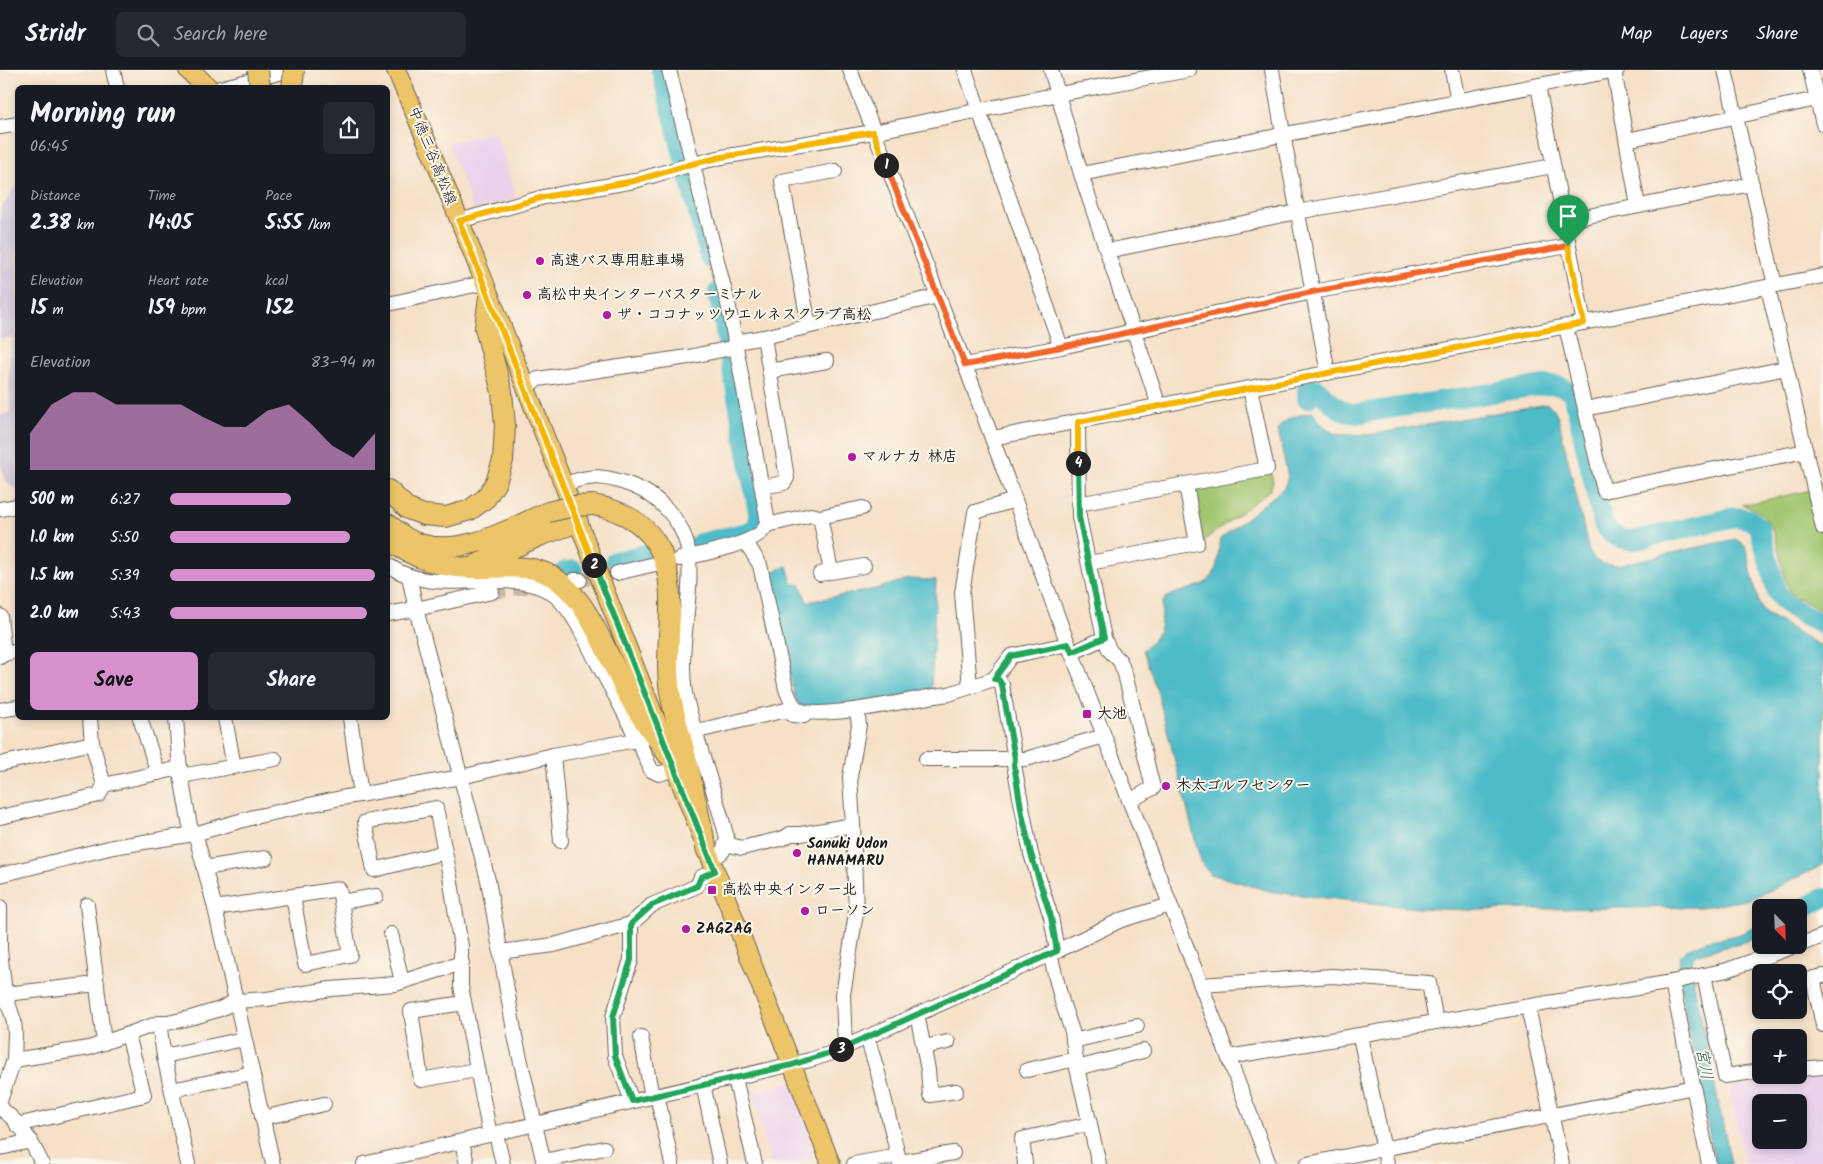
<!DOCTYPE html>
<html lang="en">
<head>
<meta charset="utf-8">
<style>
	:root { --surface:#171b24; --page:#242831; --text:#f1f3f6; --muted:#9ea1a6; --line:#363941; --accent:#d690ce }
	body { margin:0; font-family:Kalam,"Klee One",sans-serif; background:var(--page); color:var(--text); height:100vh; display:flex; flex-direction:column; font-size:19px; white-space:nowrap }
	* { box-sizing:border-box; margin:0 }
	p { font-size:16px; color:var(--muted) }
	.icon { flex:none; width:28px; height:28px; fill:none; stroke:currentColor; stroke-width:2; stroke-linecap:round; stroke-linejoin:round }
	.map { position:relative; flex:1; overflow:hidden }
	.panel { position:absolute; left:15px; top:15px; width:375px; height:635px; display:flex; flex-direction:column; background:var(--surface); border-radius:8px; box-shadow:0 2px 8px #0003 }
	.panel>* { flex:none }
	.needle { width:32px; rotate:157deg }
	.controls { position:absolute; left:1752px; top:829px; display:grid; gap:10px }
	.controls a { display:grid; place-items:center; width:55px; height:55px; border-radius:8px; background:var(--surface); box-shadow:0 2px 8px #0003; font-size:25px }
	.pin { position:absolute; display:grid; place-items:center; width:42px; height:42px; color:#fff; margin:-51px -21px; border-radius:50% 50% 50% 0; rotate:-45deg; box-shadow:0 0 5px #0007 }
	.pin .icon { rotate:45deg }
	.km { position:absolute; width:25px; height:25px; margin:-12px; border-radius:50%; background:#222; color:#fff; font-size:14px; line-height:25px; text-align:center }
	.round { display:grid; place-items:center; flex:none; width:52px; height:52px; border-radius:8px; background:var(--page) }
	.head { display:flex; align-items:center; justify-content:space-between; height:85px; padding:0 15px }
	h1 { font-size:28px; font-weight:700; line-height:38px }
	.metrics { display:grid; grid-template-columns:repeat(3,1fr); gap:8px; height:85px; padding:5px 15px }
	.metrics div { display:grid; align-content:center }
	.metrics b { font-size:21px; font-weight:700 }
	.metrics small { font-size:14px; font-weight:400 }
	.metrics p { font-size:14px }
	.chart { height:140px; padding:10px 15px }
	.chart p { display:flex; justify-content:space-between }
	.chart svg { width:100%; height:90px; margin-top:5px; fill:var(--accent); opacity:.7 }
	.button { display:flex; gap:10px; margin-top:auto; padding:10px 15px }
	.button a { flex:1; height:58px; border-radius:8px; background:var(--accent); color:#111; font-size:20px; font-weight:700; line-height:58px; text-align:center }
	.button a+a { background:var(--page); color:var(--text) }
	ul { padding:0 15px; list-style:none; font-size:16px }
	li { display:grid; grid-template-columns:80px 60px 1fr; align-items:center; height:38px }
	li i { height:12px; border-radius:6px; background:var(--accent) }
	header { display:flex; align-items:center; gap:30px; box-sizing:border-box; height:70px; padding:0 25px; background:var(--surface); border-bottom:1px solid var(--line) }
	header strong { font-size:24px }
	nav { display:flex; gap:28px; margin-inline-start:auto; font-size:18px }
	.search { width:350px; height:45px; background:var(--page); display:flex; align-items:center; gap:12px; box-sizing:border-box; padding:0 18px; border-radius:8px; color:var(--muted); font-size:19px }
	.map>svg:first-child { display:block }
	.built { fill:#ebd1ec; fill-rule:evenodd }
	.industrial { fill:#cbbfd6 }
	.green { fill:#a1c670; stroke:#5e7146 }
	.water { fill:#4ebbc8; stroke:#356c72 }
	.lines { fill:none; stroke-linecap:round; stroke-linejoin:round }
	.river { stroke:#4ebbc8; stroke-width:20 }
	.minor-tunnel { stroke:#cab9a5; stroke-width:14; stroke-dasharray:14 7; stroke-linecap:butt }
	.minor-casing { stroke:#686158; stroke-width:16 }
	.major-casing { stroke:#686158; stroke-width:20 }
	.highway-casing { stroke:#686158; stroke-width:22 }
	.minor { stroke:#fff; stroke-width:14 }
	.major { stroke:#edc569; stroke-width:18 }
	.highway { stroke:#edc569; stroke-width:20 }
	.highway-bridge-casing { stroke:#686158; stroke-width:22; stroke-linecap:butt }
	.highway-bridge { stroke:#edc569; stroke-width:20 }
	.split-1-casing { stroke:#fff; stroke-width:10 }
	.split-2-casing { stroke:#fff; stroke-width:10 }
	.split-3-casing { stroke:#fff; stroke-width:10 }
	.split-4-casing { stroke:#fff; stroke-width:10 }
	.split-5-casing { stroke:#fff; stroke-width:10 }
	.split-1 { stroke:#f0652b; stroke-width:6 }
	.split-2 { stroke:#f5b400; stroke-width:6 }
	.split-3 { stroke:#22a559; stroke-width:6 }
	.split-4 { stroke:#22a559; stroke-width:6 }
	.split-5 { stroke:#f5b400; stroke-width:6 }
	.poi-dot { fill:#b5179e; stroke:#fbf7ec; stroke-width:2 }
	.labels { text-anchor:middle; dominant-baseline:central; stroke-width:4; stroke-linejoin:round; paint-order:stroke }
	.street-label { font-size:15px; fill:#1c1c1c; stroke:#fbf7ec }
	.poi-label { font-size:15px; font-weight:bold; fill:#1c1c1c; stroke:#fbf7ec; text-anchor:start }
	.water-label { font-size:16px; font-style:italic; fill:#305c61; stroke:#fbf7ec }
</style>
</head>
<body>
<header>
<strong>Stridr</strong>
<div class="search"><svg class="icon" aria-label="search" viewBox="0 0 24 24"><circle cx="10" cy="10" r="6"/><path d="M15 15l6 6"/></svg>Search here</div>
<nav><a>Map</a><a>Layers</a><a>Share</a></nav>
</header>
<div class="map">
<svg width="1823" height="1094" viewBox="0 0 1823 1094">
	<rect width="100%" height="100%" fill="#fbf7ec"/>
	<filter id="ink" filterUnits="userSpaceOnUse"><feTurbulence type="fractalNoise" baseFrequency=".02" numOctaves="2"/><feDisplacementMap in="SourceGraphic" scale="10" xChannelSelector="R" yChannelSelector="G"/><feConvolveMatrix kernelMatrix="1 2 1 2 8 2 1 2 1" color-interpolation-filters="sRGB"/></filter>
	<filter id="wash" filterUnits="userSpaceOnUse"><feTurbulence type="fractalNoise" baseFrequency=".0096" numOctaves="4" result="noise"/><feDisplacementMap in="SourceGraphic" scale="20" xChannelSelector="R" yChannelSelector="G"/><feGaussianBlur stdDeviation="1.12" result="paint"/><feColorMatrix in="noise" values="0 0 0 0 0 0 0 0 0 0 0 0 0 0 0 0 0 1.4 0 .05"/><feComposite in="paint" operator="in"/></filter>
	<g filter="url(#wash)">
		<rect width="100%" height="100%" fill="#f6e0c7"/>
		<g class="built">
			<polygon points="496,62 516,128 474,140 448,73"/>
			<path d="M1823 1002V1094H1745L1730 1022 1733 1017 1792 1005ZM1761 1032H1799V1070H1761Z"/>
			<polygon points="798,1009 813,1088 796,1094 771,1094 753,1023"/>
		</g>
		<polygon class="industrial" points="17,114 17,420 4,409 0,390 0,346 10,342 9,290 14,267 0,269 0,140"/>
		<g class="green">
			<polygon points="1271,403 1273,412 1270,420 1202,472 1192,423 1195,418"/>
			<path d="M1812 420 1823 469V542L1794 526 1790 522C1776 492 1783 443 1742 435Z"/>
		</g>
		<g class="water">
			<path d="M1547 334 1554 339 1558 347 1589 481C1596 494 1604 495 1618 495L1735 469 1745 475 1759 534 1765 543 1823 577V795L1769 821 1746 830 1723 834 1701 837 1468 840 1417 838 1273 822 1210 804 1202 794 1197 778 1158 624 1143 580C1158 568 1160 562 1162 544 1162 540 1162 535 1163 532 1168 521 1199 520 1209 510 1219 501 1218 482 1220 469L1284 418 1288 407 1278 360C1284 347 1300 345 1313 342L1318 351 1333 363 1368 365Z"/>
			<path d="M787 496 792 513 801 515 807 532 876 519 908 509 936 510 931 620C903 626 875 631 846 635 830 636 815 639 799 635L795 627 767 504Z"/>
			<polygon points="1761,855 1761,864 1744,872 1698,884 1693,887 1691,899 1731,1094 1715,1094 1682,925 1679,895 1681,885 1687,879 1706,871 1737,865"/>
		</g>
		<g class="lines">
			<g class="river">
				<polyline points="661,0 710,189"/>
				<path d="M1307 329V320L1317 319C1329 330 1338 342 1355 344L1544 315C1557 315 1566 315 1574 327L1603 454C1612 467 1620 470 1636 470L1735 447 1749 449 1759 457 1777 522C1786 539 1807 546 1823 554"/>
				<polyline points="700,473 748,462 756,458 759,448 718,222"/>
				<polyline points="615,491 646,484"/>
				<polyline points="565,501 574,500"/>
				<polyline points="1799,841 1823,828"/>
			</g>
		</g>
	</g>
	<g filter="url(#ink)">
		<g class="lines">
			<g class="minor-tunnel">
				<polyline points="580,510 617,503"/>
				<polyline points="492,522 533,516"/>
			</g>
			<g class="minor-casing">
				<g id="minor">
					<polyline points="113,0 117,18"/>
					<path d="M669 0 729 238 767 447C767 452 767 455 764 459 753 475 700 484 680 489"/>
					<polyline points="850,0 965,295 1065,566 1177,852 1269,1094"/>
					<polyline points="965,0 1061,277"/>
					<polyline points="1051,0 1081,104 1159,336"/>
					<polyline points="1272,0 1283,64 1328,303"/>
					<polyline points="1452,0 1458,31"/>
					<polyline points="1614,0 1638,136"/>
					<polyline points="1725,0 1775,215"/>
					<polyline points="1810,0 1823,54"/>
					<polyline points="1538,16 1584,253"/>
					<polyline points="220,18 291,0 293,11"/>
					<polyline points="0,57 18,54"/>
					<polyline points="1627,70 1817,29"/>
					<polyline points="1081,104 1617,0"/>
					<polyline points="459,151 544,127 634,111 693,94 722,87 873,62 1059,24 1189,0"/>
					<polyline points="1563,151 1752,114"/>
					<polyline points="1107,181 1297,142 1553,96"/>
					<polyline points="1768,217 1823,458"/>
					<polyline points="388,234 484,213"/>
					<polyline points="809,256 782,111 835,101"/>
					<polyline points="1566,257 1604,421 1806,381"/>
					<polyline points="736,272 764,267 938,226"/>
					<polyline points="965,295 1061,277 1312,222 1568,176"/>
					<polyline points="769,301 827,291"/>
					<polyline points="525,317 538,309 688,287 736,277"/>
					<polyline points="1585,339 1786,298"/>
					<polyline points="1078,352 1079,447 1104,568 1110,581 1120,591 1125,604 1153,718 1129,731"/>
					<polyline points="993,368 1823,206"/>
					<path d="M563 415C591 404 605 405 633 416 657 425 681 449 687 475 696 521 677 574 685 623 688 640 694 657 699 674 708 705 719 737 727 768L723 781 711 791"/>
					<polyline points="762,417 784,413 787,408 764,267"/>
					<polyline points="1015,430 975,442 962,523 970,617 994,609 1011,586 1068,574"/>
					<polyline points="1078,434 1267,399 1250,318"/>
					<polyline points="0,439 18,436"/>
					<polyline points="820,447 831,501"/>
					<polyline points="767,455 811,445 820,447 862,438"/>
					<path d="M748 471 749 477 760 495 786 619C789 626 791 635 798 639 815 651 905 631 928 627L949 624 970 617"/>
					<polyline points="1089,493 1197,473 1186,415"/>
					<path d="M388 495C415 515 451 512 483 511 505 511 531 510 550 522 572 536 586 572 598 594 617 629 636 663 651 700L659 704 674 699"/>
					<polyline points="617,503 655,494"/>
					<polyline points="820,504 864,496"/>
					<polyline points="409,506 416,539 488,810 515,966 544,1094"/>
					<polyline points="574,510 580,510"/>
					<polyline points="388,544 416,539 492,522"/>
					<polyline points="0,546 4,584"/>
					<polyline points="1072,583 1104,568"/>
					<polyline points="0,587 4,584 18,581"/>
					<polyline points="994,609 998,609 1002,615 1015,689 1014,695 1031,784 1051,847 1057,881"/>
					<polyline points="0,640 18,637"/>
					<polyline points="90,648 92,673 104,715"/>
					<polyline points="140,648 158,703"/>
					<polyline points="176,648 180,701 190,756 197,770 215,838 273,1094"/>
					<polyline points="225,648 234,697"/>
					<polyline points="350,648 361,725"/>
					<polyline points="689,663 786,640 793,645 804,646"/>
					<polyline points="553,685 561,771"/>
					<polyline points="926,689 1026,689 1104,666"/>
					<polyline points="0,694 92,673"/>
					<polyline points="181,706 275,689"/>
					<polyline points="0,747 99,725 104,715 180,698"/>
					<polyline points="726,774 742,778 784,768 790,764 801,764 853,755 850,707 859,655 857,640"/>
					<polyline points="445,782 374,800 365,752 436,738 450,806 461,877 461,916 490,1065"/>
					<polyline points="204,798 266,788"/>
					<polyline points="0,805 113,777 194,764 254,747 341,728 461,707 553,685 641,669"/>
					<polyline points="341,832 376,826"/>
					<polyline points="87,835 104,973"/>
					<polyline points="0,837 0,880 5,924 14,951 15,962 14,990"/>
					<polyline points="215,838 339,819 350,885 305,894 293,826"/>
					<polyline points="391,864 402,912"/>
					<polyline points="1799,875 1823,866"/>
					<polyline points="500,882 554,875 631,854"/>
					<polyline points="1050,884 1062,932 1072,961 1077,998 1099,1094"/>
					<polyline points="1704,905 1725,1006 1761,1001"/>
					<polyline points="1823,906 1813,908 1823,955"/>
					<polyline points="1672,912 1709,1094"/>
					<polyline points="1201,915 1332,906 1429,913 1436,952"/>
					<polyline points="5,924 97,914"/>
					<polyline points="464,933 411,941 421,1010 476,1000"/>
					<polyline points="1528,937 1562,1094"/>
					<polyline points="917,944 928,1000 930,1025 956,1021"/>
					<polyline points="159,953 164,986 188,1094"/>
					<polyline points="1360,966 1387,1094"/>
					<polyline points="641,967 652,1027"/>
					<polyline points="867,967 878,1003 900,1094"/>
					<polyline points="1073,971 1137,956"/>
					<polyline points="845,977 843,925 856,843 853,755"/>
					<polyline points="924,977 948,972"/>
					<polyline points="164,986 244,969"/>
					<polyline points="1229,987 1672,912 1727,900 1798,875"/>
					<polyline points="1077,998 1143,981"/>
					<polyline points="1799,999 1823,997"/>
					<polyline points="1027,1000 1076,989"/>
					<polyline points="735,1008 755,1094"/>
					<polyline points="703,1014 720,1094"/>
					<polyline points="172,1020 252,1003"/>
					<polyline points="657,1025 672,1094"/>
					<polyline points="0,1031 14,990 89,978 159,953 168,953 194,947 220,939 236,931 267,929 331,919 395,914 462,893"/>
					<polyline points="632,1031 615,986 613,947 631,890 631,854 652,835 697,816 701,807 715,801"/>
					<path d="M0 1038C19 1051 33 1073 42 1094"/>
					<polyline points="262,1048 324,1034"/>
					<polyline points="17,1055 144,1025 128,965"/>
					<polyline points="496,1064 503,1094"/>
					<polyline points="462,1072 467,1094"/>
					<polyline points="0,1078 31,1071"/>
					<polyline points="544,1091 604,1078"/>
					<polyline points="900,1092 953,1083"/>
					<polyline points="364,1094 810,990 832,983 1057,881 1121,850 1170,835"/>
					<polyline points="854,1094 898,1086"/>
					<polyline points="1025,1094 1022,1069 1090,1054"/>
					<polyline points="1307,1094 1694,1017"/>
				</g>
			</g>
			<g class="major-casing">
				<path id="major" d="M396 0C475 180 544 366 616 549 686 731 760 912 831 1094"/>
			</g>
			<g class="highway-casing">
				<g id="highway">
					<polyline points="189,0 208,18"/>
					<polyline points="388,420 408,439 424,445 446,447 470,440 486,428 496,412 503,390 505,356 502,322 485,258 489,226"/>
					<path d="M593 435C622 440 648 454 661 482 679 522 664 573 669 614 672 641 681 666 687 692 694 721 700 751 707 781"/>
					<path d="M388 454C397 462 408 471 420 474 464 487 509 459 548 442"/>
					<path d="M388 470C415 488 436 496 469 498 490 499 512 495 533 499 584 509 606 585 628 625 639 646 655 665 668 685"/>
					<polyline points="476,495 539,466 578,452"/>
				</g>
			</g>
			<use href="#minor" class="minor"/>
			<use href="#major" class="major"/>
			<use href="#highway" class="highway"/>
			<g class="highway-bridge-casing">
				<g id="highway-bridge">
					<polyline points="258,0 260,18"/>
					<polyline points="292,18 294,0"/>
					<polyline points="548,442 574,436 593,435"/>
				</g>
			</g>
			<use href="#highway-bridge" class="highway-bridge"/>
		</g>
	</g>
	<g class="lines" filter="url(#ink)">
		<g class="split-1-casing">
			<polyline id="split-1" points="886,95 965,295 1061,277 1312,222 1568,176"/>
		</g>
		<g class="split-2-casing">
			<polyline id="split-2" points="594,495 459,151 544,127 634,111 692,94 722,87 873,62 886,95"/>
		</g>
		<g class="split-3-casing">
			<polyline id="split-3" points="594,495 715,801 701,807 697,816 652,835 631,854 631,890 613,947 615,986 632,1031 792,995 841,979"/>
		</g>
		<g class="split-4-casing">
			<polyline id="split-4" points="841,979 1057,881 1051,847 1031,784 1022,744 1014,695 1015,689 1002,615 998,609 994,609 1011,586 1068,574 1072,582 1104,568 1079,447 1078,393"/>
		</g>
		<g class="split-5-casing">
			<polyline id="split-5" points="1078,393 1078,352 1584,253 1568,176"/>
		</g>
		<use href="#split-1" class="split-1"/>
		<use href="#split-2" class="split-2"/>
		<use href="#split-3" class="split-3"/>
		<use href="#split-4" class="split-4"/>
		<use href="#split-5" class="split-5"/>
	</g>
	<g class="poi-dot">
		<circle cx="540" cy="191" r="5"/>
		<circle cx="527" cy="225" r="5"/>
		<circle cx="607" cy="245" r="5"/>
		<circle cx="852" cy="387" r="5"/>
		<rect x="1082" y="639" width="10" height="10" rx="2.5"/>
		<circle cx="1166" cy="716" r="5"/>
		<circle cx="797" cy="783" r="5"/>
		<rect x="707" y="815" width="10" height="10" rx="2.5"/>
		<circle cx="805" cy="841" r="5"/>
		<circle cx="686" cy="859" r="5"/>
	</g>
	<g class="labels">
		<g class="street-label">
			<text transform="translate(432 86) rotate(68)">中徳三谷高松線</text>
		</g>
		<g class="poi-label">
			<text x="550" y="191">高速バス専用駐車場</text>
			<text x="537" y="225">高松中央インターバスターミナル</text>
			<text x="617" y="245">ザ・ココナッツウエルネスクラブ高松</text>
			<text x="862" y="387">マルナカ 林店</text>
			<text x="1097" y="644">大池</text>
			<text x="1176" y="716">木太ゴルフセンター</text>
			<text x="807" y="774">Sanuki Udon<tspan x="807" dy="17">HANAMARU</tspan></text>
			<text x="722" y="820">高松中央インター北</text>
			<text x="815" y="841">ローソン</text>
			<text x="696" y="859">ZAGZAG</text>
		</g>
		<g class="water-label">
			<text transform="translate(1704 994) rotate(80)">宮川</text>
		</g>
	</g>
</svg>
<div class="controls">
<a><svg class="needle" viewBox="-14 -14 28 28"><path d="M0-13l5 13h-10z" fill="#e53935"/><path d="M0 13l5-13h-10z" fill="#9ea1a6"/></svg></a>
<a><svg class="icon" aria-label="locate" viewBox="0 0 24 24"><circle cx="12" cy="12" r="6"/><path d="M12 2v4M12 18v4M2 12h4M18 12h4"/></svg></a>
<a>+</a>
<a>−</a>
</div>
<div class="pin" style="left:1568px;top:176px;background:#1e9e55"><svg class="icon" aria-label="arrive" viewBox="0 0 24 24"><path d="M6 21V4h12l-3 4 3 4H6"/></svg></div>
<b class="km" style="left:886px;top:95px">1</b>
<b class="km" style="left:594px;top:495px">2</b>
<b class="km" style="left:841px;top:979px">3</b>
<b class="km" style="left:1078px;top:393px">4</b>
<section class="panel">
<div class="head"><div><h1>Morning run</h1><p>06:45</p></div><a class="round"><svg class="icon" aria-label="share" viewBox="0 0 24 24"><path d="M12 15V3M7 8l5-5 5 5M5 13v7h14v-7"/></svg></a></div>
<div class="metrics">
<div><p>Distance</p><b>2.38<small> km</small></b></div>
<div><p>Time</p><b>14:05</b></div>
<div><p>Pace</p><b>5:55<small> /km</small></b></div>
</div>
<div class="metrics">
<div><p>Elevation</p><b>15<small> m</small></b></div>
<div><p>Heart rate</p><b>159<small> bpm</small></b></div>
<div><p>kcal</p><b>152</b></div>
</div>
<div class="chart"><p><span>Elevation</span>83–94 m</p>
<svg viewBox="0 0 160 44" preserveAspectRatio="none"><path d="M0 44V26L10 12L20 6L30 6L40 12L50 12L60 12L70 12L80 18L90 23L100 23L110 15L120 12L130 21L140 32L150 38L160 26V44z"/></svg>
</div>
<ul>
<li><b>500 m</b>6:27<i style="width:59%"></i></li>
<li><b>1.0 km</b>5:50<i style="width:88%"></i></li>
<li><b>1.5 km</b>5:39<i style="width:100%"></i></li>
<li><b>2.0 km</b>5:43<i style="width:96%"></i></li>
</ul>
<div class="button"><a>Save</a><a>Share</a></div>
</section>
</div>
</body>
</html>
